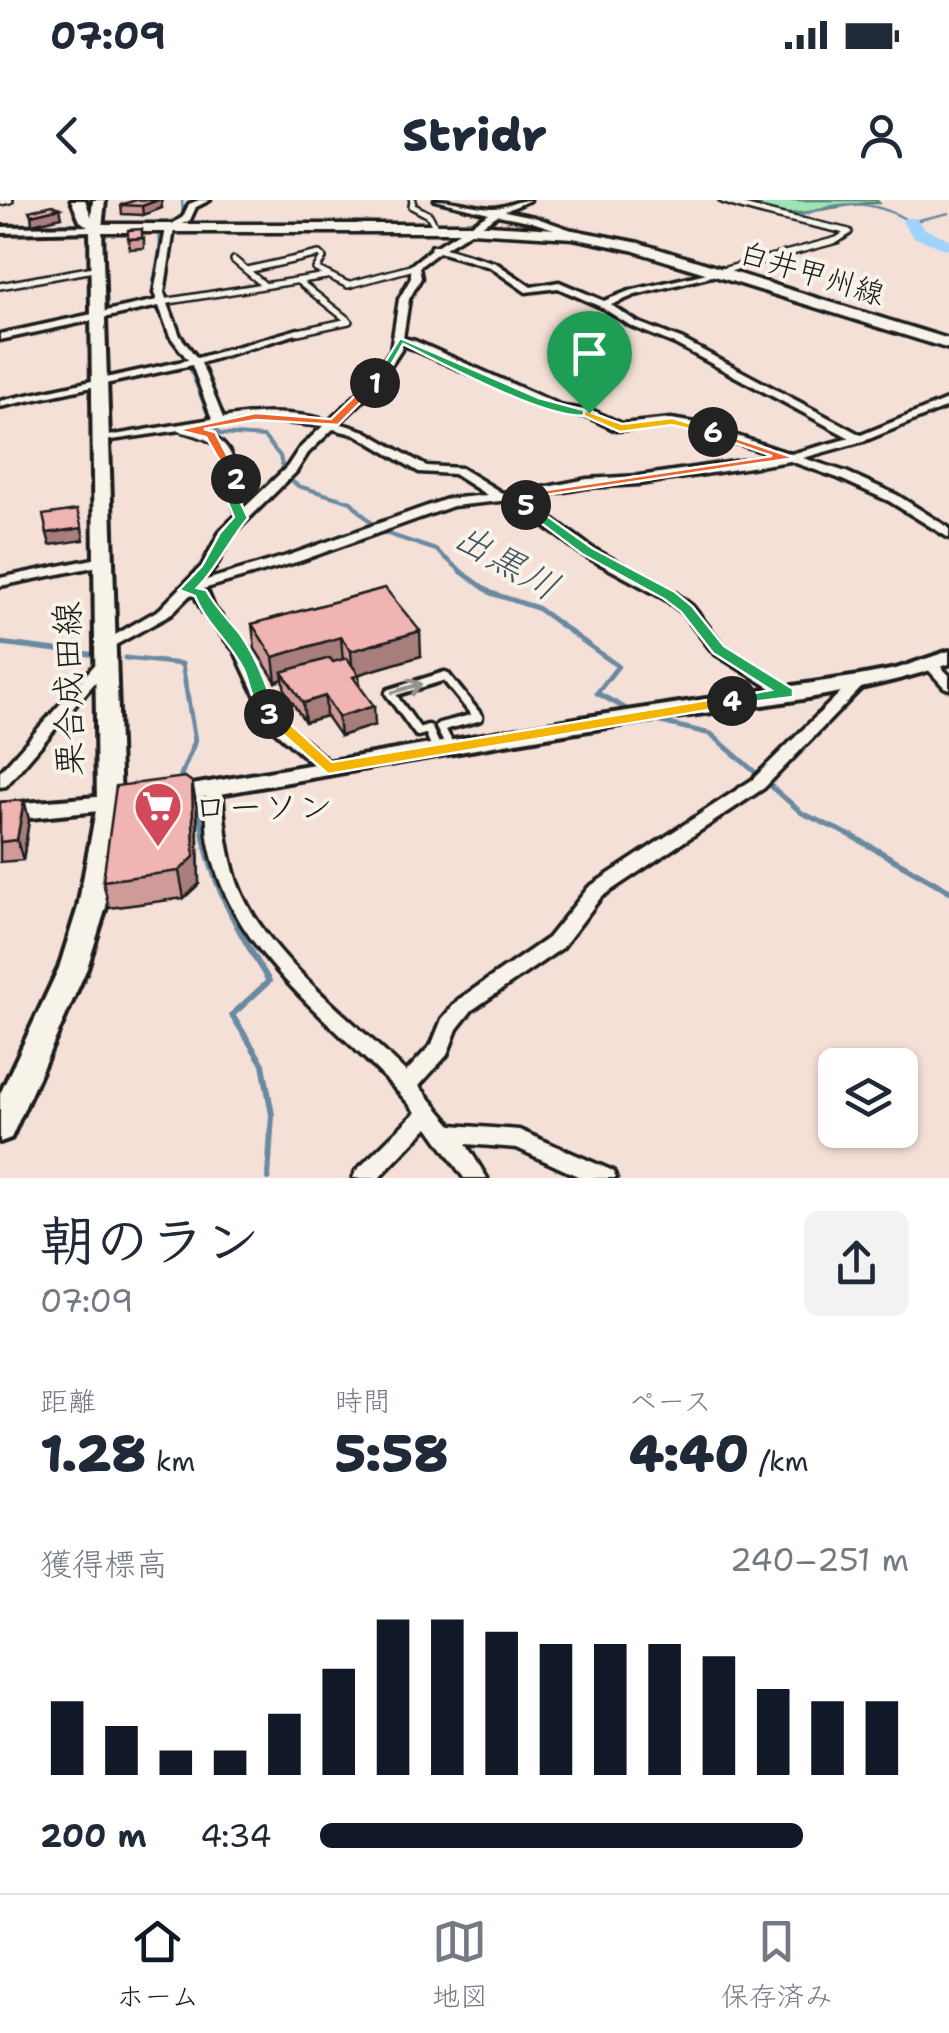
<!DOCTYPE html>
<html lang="ja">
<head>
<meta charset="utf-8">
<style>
	:root { --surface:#fff; --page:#f2f2f3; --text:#1f2937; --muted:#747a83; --line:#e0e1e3; --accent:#111827 }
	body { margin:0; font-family:"Shantell Sans","Klee One",sans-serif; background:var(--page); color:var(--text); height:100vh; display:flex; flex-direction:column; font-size:38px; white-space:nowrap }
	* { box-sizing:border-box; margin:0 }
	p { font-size:32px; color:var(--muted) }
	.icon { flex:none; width:55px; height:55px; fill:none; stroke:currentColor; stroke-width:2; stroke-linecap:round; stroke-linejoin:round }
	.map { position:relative; height:978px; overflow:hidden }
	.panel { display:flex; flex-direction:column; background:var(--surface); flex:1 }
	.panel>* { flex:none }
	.fabs { position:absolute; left:818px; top:848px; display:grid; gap:20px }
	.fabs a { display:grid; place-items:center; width:100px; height:100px; border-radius:15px; background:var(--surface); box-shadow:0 2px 8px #0004; font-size:50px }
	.pin { position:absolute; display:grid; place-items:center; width:85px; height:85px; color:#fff; margin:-102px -42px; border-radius:50% 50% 50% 0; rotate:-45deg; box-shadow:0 0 10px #0007 }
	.pin .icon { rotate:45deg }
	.km { position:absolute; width:50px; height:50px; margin:-25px; border-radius:50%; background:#222; color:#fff; font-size:28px; line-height:50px; text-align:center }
	.round { display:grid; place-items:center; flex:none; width:105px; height:105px; border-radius:15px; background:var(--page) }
	.overview { display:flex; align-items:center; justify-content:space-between; height:170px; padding:0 40px }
	h1 { font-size:55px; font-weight:800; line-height:75px }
	.stats { display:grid; grid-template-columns:repeat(3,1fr); gap:15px; height:170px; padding:10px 40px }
	.stats div { display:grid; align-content:center }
	.stats b { font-size:50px; font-weight:800 }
	.stats small { font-size:28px; font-weight:400 }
	.stats p { font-size:28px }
	.chart { height:280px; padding:20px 40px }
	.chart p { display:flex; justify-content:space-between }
	.chart svg { width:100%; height:180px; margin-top:10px; stroke:var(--accent); stroke-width:6 }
	ul { padding:0 40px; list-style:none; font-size:32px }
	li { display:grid; grid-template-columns:160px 120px 1fr; align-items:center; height:75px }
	li i { height:25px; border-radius:12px; background:var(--accent) }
	.status { display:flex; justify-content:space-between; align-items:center; height:70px; padding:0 50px; background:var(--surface); direction:ltr }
	.status svg { height:28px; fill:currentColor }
	header { display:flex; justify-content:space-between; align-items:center; height:130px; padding:0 40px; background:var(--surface); font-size:45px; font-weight:800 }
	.tab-bar { display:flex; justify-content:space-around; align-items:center; height:140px; border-top:2px solid var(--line); background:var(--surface); font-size:28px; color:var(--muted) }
	.tab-bar a { display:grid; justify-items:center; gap:5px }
	.tab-bar .current { color:var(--accent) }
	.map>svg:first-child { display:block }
	.green { fill:#9ce5b4; stroke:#5c8068; stroke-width:2.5 }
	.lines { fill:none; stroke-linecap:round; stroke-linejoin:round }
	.stream-far3 { stroke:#6a8aa2; stroke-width:2.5 }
	.stream-far2 { stroke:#6a8aa2; stroke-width:4 }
	.stream-far1 { stroke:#6a8aa2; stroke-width:5 }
	.stream { stroke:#6a8aa2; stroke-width:6 }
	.river { fill:#9ed3fc; fill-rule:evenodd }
	.service-far2-casing { stroke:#1c1c1c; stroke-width:10 }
	.service-far1-casing { stroke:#1c1c1c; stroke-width:12 }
	.service-casing { stroke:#1c1c1c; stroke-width:15 }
	.minor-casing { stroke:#1c1c1c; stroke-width:7 }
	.tertiary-casing { stroke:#1c1c1c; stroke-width:8 }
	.secondary-casing { stroke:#1c1c1c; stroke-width:8 }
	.primary-casing { stroke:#1c1c1c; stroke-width:7 }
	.service-far2 { stroke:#f7f3e8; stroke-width:5 }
	.service-far1 { stroke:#f7f3e8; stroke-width:6 }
	.service { stroke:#f7f3e8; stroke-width:8 }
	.minor { fill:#f7f3e8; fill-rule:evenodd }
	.tertiary { fill:#f7f3e8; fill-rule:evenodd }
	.secondary { fill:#f7f3e8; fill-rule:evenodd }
	.primary { fill:#f7f3e8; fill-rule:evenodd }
	.wall { fill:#ce9b99; stroke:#1c1c1c; stroke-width:2.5 }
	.shaded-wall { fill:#a87e7d; stroke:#1c1c1c; stroke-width:2.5 }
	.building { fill:#f0b4b2; stroke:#1c1c1c; stroke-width:2.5 }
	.oneway { stroke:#94928c }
	.split-1 { fill:#22a559; stroke:#fff; stroke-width:2.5 }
	.split-2 { fill:#f0652b; stroke:#fff; stroke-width:2.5 }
	.split-3 { fill:#22a559; stroke:#fff; stroke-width:2.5 }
	.split-4 { fill:#f5b400; stroke:#fff; stroke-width:2.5 }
	.split-5 { fill:#22a559; stroke:#fff; stroke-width:2.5 }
	.split-6 { fill:#f0652b; stroke:#fff; stroke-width:2.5 }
	.split-7 { fill:#f5b400; stroke:#fff; stroke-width:2.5 }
	.labels { text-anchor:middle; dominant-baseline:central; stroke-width:8; stroke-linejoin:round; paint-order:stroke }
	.far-street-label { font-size:30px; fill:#1c1c1c; stroke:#f7f3e8 }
	.street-label { font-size:35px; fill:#1c1c1c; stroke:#f7f3e8 }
	.poi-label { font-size:35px; fill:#1c1c1c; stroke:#f7f3e8; text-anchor:start }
	.water-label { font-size:38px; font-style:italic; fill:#43535f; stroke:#f7f3e8 }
</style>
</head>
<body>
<div class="status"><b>07:09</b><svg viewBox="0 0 49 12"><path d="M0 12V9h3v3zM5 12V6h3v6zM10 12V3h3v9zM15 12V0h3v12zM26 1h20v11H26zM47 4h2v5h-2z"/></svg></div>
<header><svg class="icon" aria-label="back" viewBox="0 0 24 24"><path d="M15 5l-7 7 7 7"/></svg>Stridr<svg class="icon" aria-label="person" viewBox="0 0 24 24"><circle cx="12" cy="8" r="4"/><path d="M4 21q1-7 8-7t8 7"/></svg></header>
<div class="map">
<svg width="949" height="978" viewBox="0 0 949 978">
	<rect width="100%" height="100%" fill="#f5e0d8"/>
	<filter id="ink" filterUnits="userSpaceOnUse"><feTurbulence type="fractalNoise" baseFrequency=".01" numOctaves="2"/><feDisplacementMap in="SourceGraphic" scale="20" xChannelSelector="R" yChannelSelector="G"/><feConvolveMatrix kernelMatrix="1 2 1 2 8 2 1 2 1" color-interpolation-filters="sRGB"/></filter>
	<g filter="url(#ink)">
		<path class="green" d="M769 0H876L879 3C837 2 800 21 761 11L758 6Z"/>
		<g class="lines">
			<g class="stream-far3">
				<path d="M182 0 183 17 159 30C162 50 155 66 153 85 151 116 175 139 189 164"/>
				<polyline points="760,12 756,5 765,0"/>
				<path d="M791 17C804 16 811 11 823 8 854 0 884 5 910 22L949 13"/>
			</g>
			<polyline class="stream-far2" points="188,162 209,217 220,234 264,237 280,256 284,275 298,286 351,302 379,331 436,350 462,372"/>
			<g class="stream-far1">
				<polyline points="459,370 491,393 537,408 618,466 597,493 634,513"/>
				<polyline points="0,443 97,455"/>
				<polyline points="125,458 182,464 195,541 181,575 186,583"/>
				<polyline points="644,518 711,534 802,613 858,639"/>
				<polyline points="198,603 204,639"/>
			</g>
			<g class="stream">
				<path d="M204 636C213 688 242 737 269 781L232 815 263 864 272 915 268 978"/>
				<polyline points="852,636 949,691"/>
			</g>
			<polygon class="river" points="904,18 916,18 925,29 949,39 949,50 913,37 902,22"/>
			<g class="service-far2-casing">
				<g id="service-far2">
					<polyline points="413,0 412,6 429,15 436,28"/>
					<polyline points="0,2 10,0"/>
					<polyline points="234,60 263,84"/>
					<polyline points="247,70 319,54 323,58 316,69 348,85 414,67"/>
					<path d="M718 72 837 40 849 32C806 21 764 15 722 0"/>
					<polyline points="298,81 349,121 298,132"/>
					<polyline points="0,86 99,68"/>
					<polyline points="163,102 326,76"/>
				</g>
			</g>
			<g class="service-far1-casing">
				<path id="service-far1" d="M183 229C250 243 224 277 241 318"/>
			</g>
			<g class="service-casing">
				<polyline id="service" points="437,549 428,529 418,532 390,493 445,476 478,517 440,527 450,546"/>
			</g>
			<g class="minor-casing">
				<g id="minor">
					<path d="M199 0H210L196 7 190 20 174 29 164 93 180 136 197 158 298 129 303 132 201 163 223 218C258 212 294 211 329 221L368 184 391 150 399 99 411 78V65L431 49 432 46H437L489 13 435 0C454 0 472 7 491 8 504 9 516 0 530 0L505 11 534 17 589 36 585 39 529 21 498 15 445 48 496 63 531 87 559 82 604 101 629 91 720 70V74L635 95 611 105 637 122 683 140 861 235 949 199V206L864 241 803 258 846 272 897 295 949 328V338L889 301 838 278 790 261 639 284 587 287 524 298 592 348 675 393 692 406 724 447 792 490 795 493 792 496 787 498 714 453 682 412 665 399 582 354 510 300 453 306 300 361 203 389 208 393 214 408 249 450 282 521 336 568 328 573 322 572 270 527 235 451 203 412 195 396 190 395 170 415 110 448 105 449 98 445 160 409 202 366 221 330 287 267 299 249 323 226 256 219 98 242V238L102 237 212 219 192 165 0 207V201L188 160 170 136 159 106 0 140V134L157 100 154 93 166 28 183 17 189 4ZM439 52 490 67 526 92 558 88 601 107 631 126 675 144 850 238 791 254 701 224 671 219 622 224 593 211 564 207 415 141 403 138 409 99 421 78 419 67ZM402 144 558 212 587 216 616 230 671 225 699 230 776 256 639 276 587 279 537 289 502 293 461 268 426 266 365 231 339 223 376 188 401 150ZM333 229 357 235 419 272 454 274 487 295 447 299 290 355 203 381 215 368 232 335 296 272 308 253Z"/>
					<polygon points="103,357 108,358 110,361 108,364 0,386 0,378"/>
					<polygon points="105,458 112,462 110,465 6,586 0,587 0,572 100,459"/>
					<polygon points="931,461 936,462 949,475 949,489 944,487 924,465"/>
					<path d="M859 477 866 482 864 485 764 588 601 697 562 748 472 810 457 829 447 855 419 886 452 925 519 930 613 971 616 978H582L517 948 466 944 487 978H464L428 927 379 978H353L356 971 416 912C344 826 232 761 209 643 206 626 207 607 206 590L208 586H220L222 590C224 622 227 651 237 682 263 754 352 818 406 872L432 844 442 819 458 800 548 738 589 687 752 580 854 479Z"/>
				</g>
			</g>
			<g class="tertiary-casing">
				<g id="tertiary">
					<polygon points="100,26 100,30 96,31 0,33 0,27"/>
					<path d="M949 451V464C844 500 729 508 620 525 469 549 319 577 169 603L161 601 158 596 161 591 169 589 587 517 859 476 896 469Z"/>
					<polygon points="121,595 129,598 132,603 129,608 0,621 0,605"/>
				</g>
			</g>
			<g class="secondary-casing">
				<polygon id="secondary" points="93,0 105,0 102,28 121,605 106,707 87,768 11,938 0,942 0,894 59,768 78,707 97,605 90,28"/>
			</g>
			<g class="primary-casing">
				<polygon id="primary" points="71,0 85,0 91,16 100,24 471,24 573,30 639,43 949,139 949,149 631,50 573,38 471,32 96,32 80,21"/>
			</g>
			<use href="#service-far2" class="service-far2"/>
			<use href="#service-far1" class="service-far1"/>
			<use href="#service" class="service"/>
			<use href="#minor" class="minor"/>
			<use href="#tertiary" class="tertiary"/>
			<use href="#secondary" class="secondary"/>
			<use href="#primary" class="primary"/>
		</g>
		<g class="wall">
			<polygon points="136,0 161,0 162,8 143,15 122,14 121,5"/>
			<polygon points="144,38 144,48 130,49 128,39"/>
			<polygon points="385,388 421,456 359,474 360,487 375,525 340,536 326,516 305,522 285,491 283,479 276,482 255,449 252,424"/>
			<polygon points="24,600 29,620 23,660 0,662 0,602"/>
			<polygon points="197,608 199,684 184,698 109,708 103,681"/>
		</g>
		<g class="shaded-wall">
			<polygon points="158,0 161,0 162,8 143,15 142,6"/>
			<polygon points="60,8 62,17 32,24 31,15"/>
			<polygon points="82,328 84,340 50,345 47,333"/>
			<polygon points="420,431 421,456 353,476 351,451"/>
			<polygon points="341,437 343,462 282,472 283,479 276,482 273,457"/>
			<polygon points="325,496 326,516 305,522 303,503"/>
			<polygon points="374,506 375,525 340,536 338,517"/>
			<polygon points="192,582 197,608 199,684 184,698 179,671"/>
			<polygon points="24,600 29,620 23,660 17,640"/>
		</g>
		<g class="building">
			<polygon points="136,0 158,0 142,6 121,5"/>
			<polygon points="52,5 60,8 31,15 29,11"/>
			<polygon points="142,29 142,38 128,39 128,30"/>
			<polygon points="77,310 82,328 47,333 43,315"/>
			<polygon points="385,388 420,431 351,451 341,437 273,457 252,424"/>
			<polygon points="330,458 333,462 347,458 359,475 353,477 374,506 338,517 325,496 303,503 282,472"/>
			<polygon points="185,577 192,582 194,657 179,671 103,681 116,586"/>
			<polygon points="24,600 17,640 0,642 0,602"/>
		</g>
		<defs><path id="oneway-shaft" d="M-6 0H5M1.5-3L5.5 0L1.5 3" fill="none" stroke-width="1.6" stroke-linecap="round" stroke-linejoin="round" transform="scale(2.5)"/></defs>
		<use class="oneway" href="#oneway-shaft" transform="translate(407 488) rotate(-17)"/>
	</g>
	<path class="split-1" d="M400 138 539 198 595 213C563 230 439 161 403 144L379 186H370Z"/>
	<polygon class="split-2" points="370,181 380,183 338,225 256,220 204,229 215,232 241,282 232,282 206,237 177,230 256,213 331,219"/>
	<path class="split-3" d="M232 277 243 279 241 303 248 318C229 340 218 367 197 388L206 390C216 408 228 419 240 434 257 458 267 487 277 514L269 519C253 512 251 486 244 470 231 443 206 424 195 396L179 390 202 366 220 333 234 317 228 303Z"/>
	<polygon class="split-4" points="732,496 738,498 738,505 328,574 260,514 275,510 332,562"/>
	<polygon class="split-5" points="526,301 592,348 675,392 692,406 724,446 793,489 793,497 726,505 726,498 771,490 713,453 681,412 664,399 582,354 521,308 521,302"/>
	<polygon class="split-6" points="709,229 795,258 525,298 533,305 526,309 507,296 772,256 709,234"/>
	<polygon class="split-7" points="584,210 622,224 672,218 720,232 713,235 672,225 620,232 584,216"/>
	<defs>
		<g id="supermarket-pin" transform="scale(2.5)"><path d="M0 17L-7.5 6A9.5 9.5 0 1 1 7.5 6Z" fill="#d1495b" stroke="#f7f3e8"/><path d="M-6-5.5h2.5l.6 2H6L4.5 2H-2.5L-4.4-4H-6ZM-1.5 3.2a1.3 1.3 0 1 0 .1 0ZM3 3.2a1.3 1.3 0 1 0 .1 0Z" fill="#fff"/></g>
	</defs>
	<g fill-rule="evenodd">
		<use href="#supermarket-pin" x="158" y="606"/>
	</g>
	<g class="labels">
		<g class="far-street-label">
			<text transform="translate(812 73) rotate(17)">白井甲州線</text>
		</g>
		<g class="street-label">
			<text transform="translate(68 489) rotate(-91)">栗合成田線</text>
		</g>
		<g class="poi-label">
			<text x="193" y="606">ローソン</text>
		</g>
		<g class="water-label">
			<text transform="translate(507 361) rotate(30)">出黒川</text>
		</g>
	</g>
</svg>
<div class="fabs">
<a><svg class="icon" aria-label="layers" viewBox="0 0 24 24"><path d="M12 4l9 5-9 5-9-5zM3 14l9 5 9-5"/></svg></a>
</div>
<div class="pin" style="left:589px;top:213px;background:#1e9e55"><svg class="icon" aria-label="arrive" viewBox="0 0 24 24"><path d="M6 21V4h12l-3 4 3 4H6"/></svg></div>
<b class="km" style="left:375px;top:183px">1</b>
<b class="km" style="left:236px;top:279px">2</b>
<b class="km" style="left:269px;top:514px">3</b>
<b class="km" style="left:732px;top:501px">4</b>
<b class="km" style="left:526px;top:305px">5</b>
<b class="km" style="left:713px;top:232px">6</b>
</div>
<section class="panel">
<div class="overview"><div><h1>朝のラン</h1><p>07:09</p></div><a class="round"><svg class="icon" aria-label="share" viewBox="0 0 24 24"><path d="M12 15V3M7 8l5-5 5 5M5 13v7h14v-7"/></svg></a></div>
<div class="stats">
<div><p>距離</p><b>1.28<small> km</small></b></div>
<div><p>時間</p><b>5:58</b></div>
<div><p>ペース</p><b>4:40<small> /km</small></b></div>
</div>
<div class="chart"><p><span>獲得標高</span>240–251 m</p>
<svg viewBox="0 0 160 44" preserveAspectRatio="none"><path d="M5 44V26M15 44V32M25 44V38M35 44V38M45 44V29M55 44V18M65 44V6M75 44V6M85 44V9M95 44V12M105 44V12M115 44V12M125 44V15M135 44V23M145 44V26M155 44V26"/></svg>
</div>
<ul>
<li><b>200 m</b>4:34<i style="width:82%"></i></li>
</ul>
</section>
<nav class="tab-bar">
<a class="current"><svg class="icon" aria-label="home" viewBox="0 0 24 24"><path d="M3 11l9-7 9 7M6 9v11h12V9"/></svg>ホーム</a>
<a><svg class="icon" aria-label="map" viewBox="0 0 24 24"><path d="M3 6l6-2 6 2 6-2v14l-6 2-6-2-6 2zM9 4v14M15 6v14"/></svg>地図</a>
<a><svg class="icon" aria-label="saved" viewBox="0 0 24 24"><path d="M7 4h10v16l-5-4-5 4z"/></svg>保存済み</a>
</nav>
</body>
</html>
